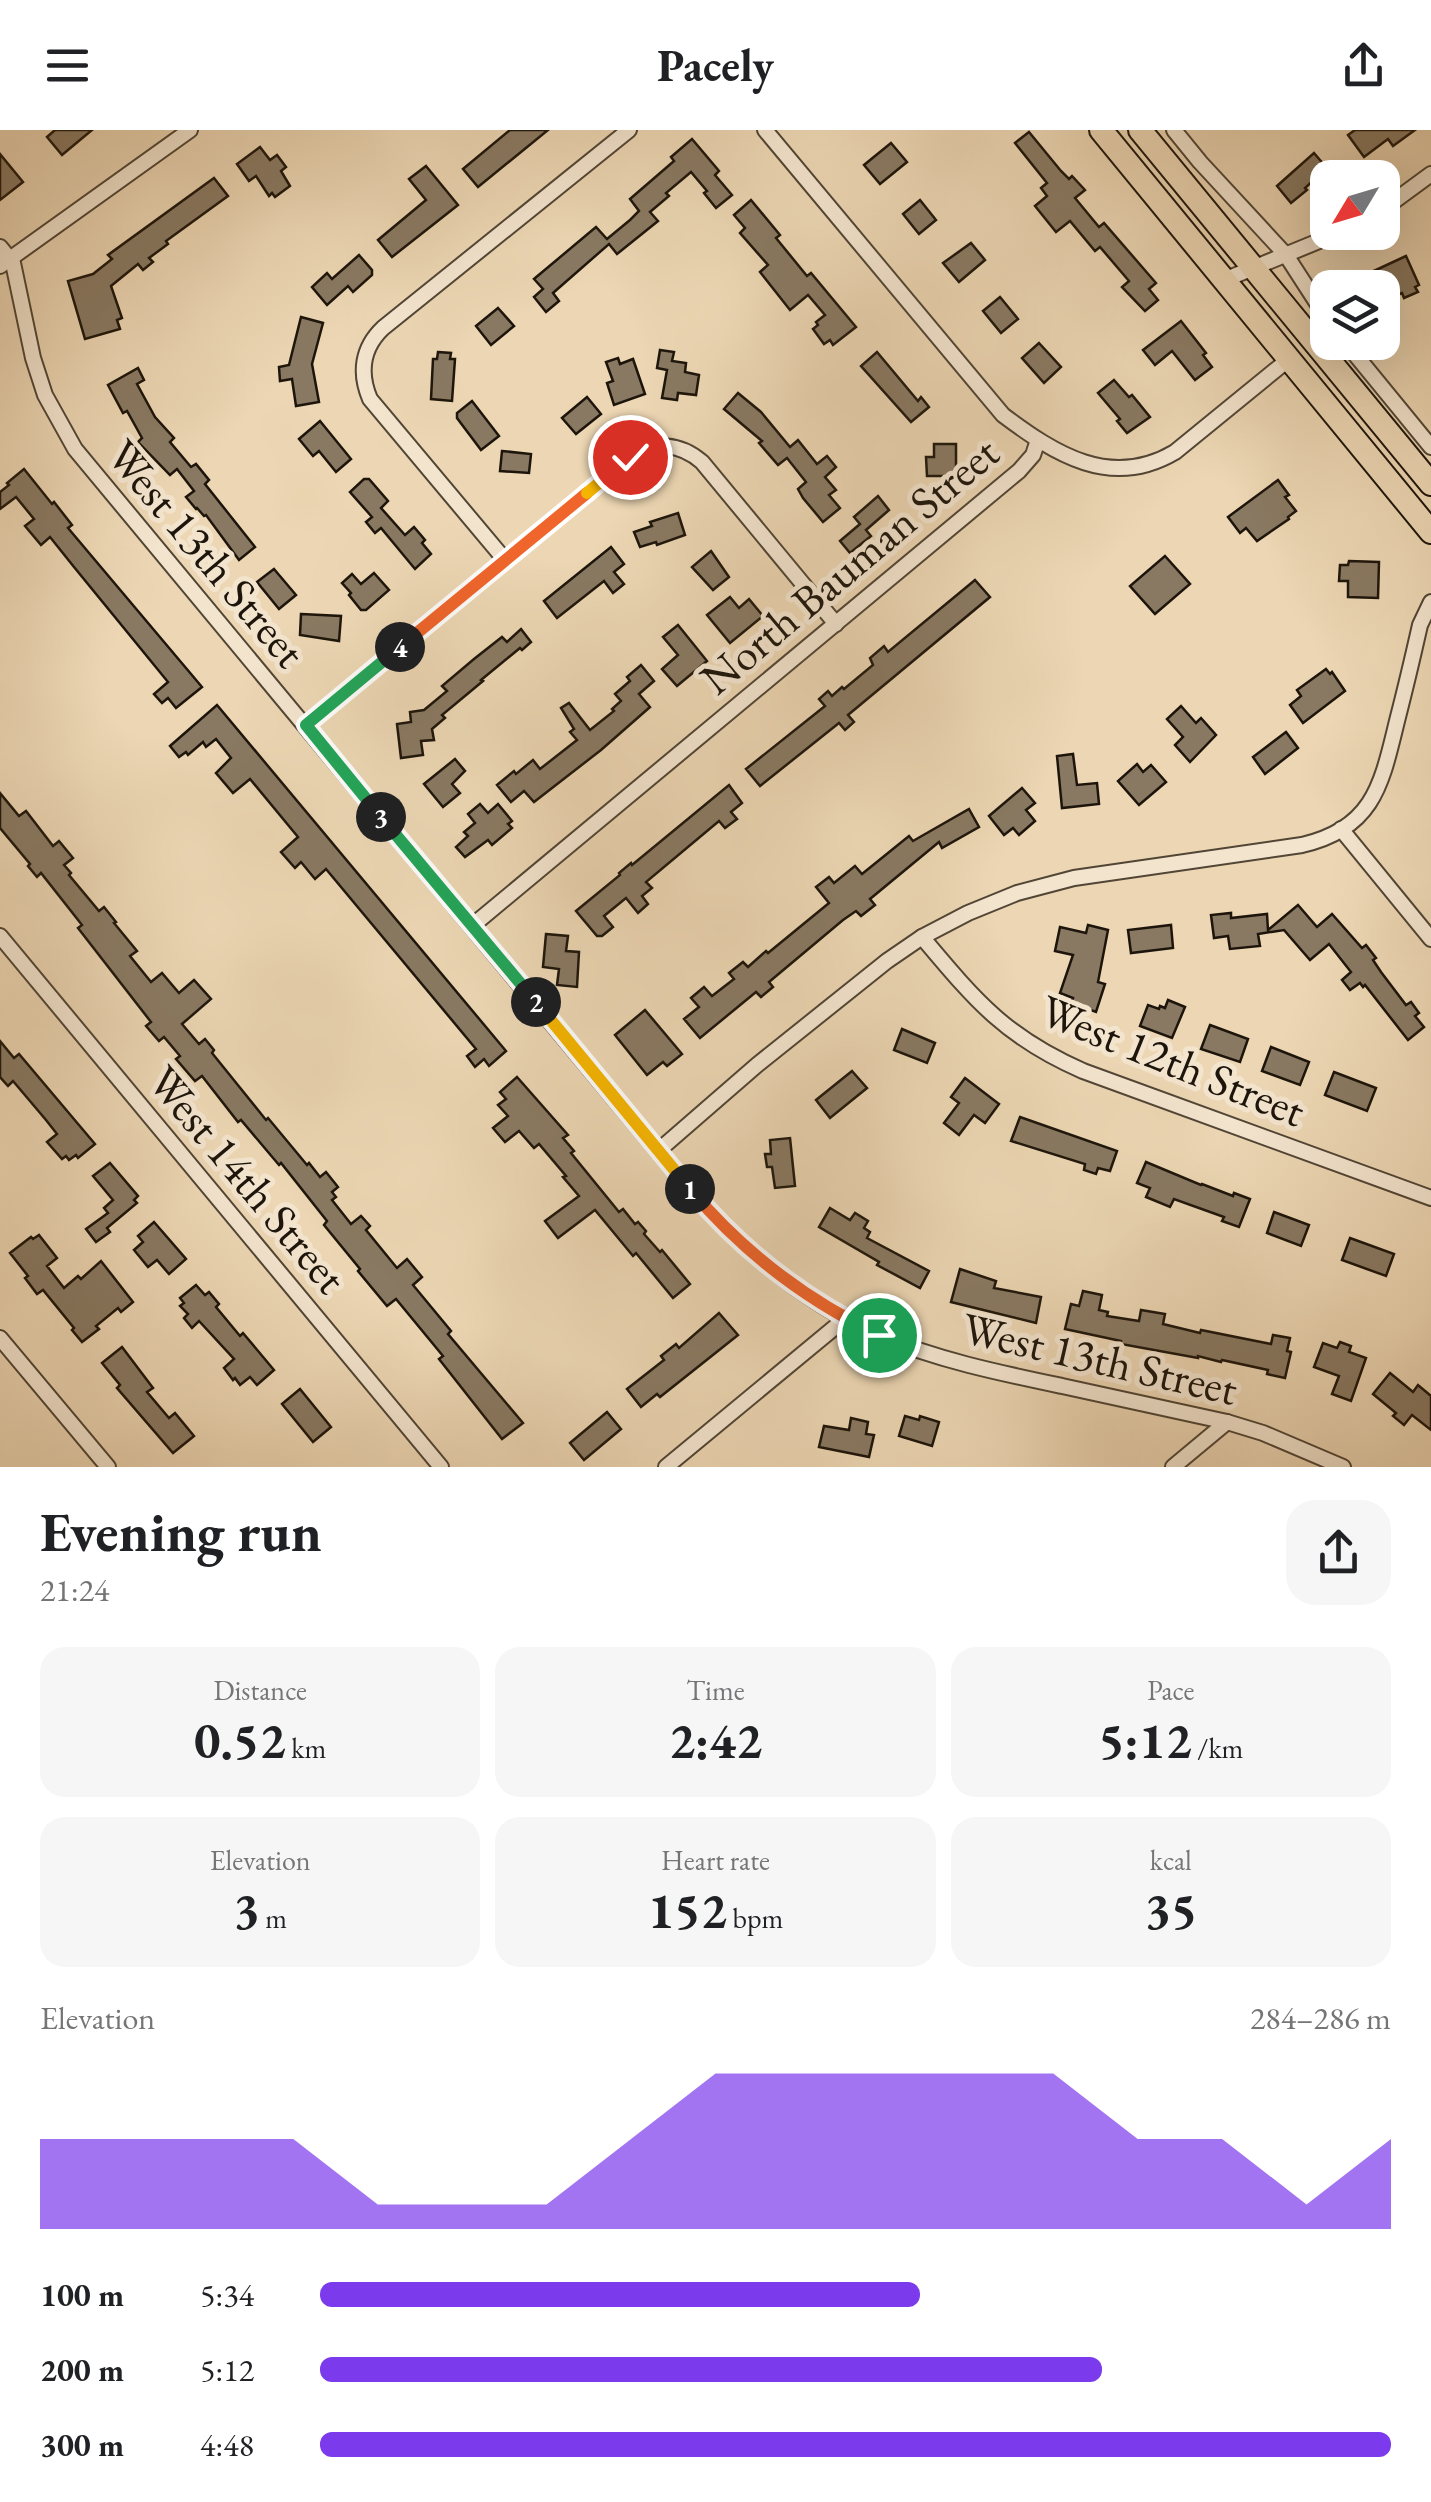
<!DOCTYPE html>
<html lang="en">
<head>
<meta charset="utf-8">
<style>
	:root { --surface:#fff; --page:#f6f6f6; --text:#202124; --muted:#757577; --accent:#7c3aed }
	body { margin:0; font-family:"EB Garamond",serif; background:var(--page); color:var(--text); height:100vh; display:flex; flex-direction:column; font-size:38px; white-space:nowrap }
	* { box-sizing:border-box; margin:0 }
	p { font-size:32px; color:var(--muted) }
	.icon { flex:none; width:55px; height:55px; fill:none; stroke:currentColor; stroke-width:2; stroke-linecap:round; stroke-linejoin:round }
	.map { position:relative; height:1337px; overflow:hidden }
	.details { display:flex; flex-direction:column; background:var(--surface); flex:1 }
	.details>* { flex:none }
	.needle { width:65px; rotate:232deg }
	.fabs { position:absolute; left:1310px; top:30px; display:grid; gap:20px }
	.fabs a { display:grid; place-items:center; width:90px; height:90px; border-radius:20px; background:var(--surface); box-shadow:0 10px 40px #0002; font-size:50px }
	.pin { position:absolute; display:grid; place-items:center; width:85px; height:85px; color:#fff; margin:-42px; border:5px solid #fff; border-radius:50%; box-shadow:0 2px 10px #0007 }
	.km { position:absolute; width:50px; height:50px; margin:-25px; border-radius:50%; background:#222; color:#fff; font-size:28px; line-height:50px; text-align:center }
	.round { display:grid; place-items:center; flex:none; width:105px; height:105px; border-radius:30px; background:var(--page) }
	.head { display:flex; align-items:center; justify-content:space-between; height:170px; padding:0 40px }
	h1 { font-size:55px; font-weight:700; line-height:75px }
	.figures { display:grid; grid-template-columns:repeat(3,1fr); gap:15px; height:170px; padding:10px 40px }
	.figures div { display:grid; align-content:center; border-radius:25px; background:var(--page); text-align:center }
	.figures b { font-size:50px; font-weight:700 }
	.figures small { font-size:28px; font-weight:400 }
	.figures p { font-size:28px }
	.chart { height:280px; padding:20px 40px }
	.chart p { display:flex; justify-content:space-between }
	.chart svg { width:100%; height:180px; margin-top:10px; fill:var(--accent); opacity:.7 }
	ul { padding:0 40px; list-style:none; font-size:32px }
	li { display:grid; grid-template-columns:160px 120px 1fr; align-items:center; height:75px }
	li i { height:25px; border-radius:12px; background:var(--accent) }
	header { display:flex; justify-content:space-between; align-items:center; height:130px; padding:0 40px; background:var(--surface); font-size:45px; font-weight:700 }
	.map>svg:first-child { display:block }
	.building { fill:#897962; stroke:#1d150b; stroke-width:2.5 }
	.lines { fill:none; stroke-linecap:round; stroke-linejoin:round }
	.minor-casing { stroke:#514535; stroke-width:18 }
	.primary-casing { stroke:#1d150b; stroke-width:26 }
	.minor { stroke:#f3e4ce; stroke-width:14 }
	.primary { stroke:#ecd6b3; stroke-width:22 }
	.split-1-casing { stroke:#fff; stroke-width:20 }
	.split-2-casing { stroke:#fff; stroke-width:20 }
	.split-3-casing { stroke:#fff; stroke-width:20 }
	.split-4-casing { stroke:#fff; stroke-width:20 }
	.split-5-casing { stroke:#fff; stroke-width:20 }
	.split-6-casing { stroke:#fff; stroke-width:20 }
	.split-1 { stroke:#f0652b; stroke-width:12 }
	.split-2 { stroke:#f5b400; stroke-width:12 }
	.split-3 { stroke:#22a559; stroke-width:12 }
	.split-4 { stroke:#22a559; stroke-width:12 }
	.split-5 { stroke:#f0652b; stroke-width:12 }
	.split-6 { stroke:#f5b400; stroke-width:12 }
	.labels { text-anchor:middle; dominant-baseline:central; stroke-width:10; stroke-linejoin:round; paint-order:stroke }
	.street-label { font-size:45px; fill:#1d150b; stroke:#f3e4ce }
</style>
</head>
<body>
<header><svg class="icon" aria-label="menu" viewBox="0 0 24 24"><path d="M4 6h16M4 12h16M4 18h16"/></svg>Pacely<svg class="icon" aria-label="share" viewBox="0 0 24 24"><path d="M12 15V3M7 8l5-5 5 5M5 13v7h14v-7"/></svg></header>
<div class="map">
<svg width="1431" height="1337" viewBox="0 0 1431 1337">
	<rect width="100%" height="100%" fill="#ecd6b3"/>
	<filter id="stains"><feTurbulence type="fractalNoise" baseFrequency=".002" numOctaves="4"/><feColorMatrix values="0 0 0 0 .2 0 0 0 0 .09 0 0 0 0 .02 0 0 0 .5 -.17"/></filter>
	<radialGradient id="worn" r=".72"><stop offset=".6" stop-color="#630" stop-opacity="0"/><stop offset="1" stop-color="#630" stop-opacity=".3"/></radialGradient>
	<g class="building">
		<polygon points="55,0 92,0 62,25 47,7"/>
		<polygon points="510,0 548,0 478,57 463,39"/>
		<polygon points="1355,0 1415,0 1393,16 1388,9 1364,27 1348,5"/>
		<polygon points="1029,2 1061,41 1069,49 1072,46 1085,60 1075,68 1099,97 1104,93 1156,153 1149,159 1158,170 1145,181 1122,157 1129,151 1100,117 1095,121 1070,91 1056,102 1035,76 1047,66 1041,58 1047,53 1015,13"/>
		<polygon points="692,9 719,41 715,45 732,65 716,78 704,63 707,61 691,42 666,63 669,66 650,82 658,91 617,124 609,114 553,163 559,171 546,182 534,167 543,159 534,149 596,97 607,109 630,90 639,81 630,69 674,31 671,27"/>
		<polygon points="891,13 907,32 880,54 864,35"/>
		<polygon points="260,17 270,30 277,25 286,37 281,41 290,56 275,67 272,63 269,66 256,46 249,51 237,34"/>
		<polygon points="1314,23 1326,37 1315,46 1316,48 1305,58 1307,60 1291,73 1277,56"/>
		<polygon points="0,24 23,52 0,70"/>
		<polygon points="426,36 458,75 392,127 378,110 426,70 409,49"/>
		<polygon points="214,48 228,66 166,111 168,114 149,128 153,132 143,140 138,134 111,156 122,188 117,190 120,199 85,209 68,151 93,144 112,129 108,125"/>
		<polygon points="751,70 780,105 776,108 807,146 811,143 856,197 833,215 830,210 824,214 813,199 818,195 816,192 825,185 808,165 790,180 760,142 768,135 740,103 745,98 734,85"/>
		<polygon points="920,70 936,90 919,104 903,84"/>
		<polygon points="971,113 985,130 959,152 943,133"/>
		<polygon points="359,125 372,140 372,145 353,162 348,156 327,175 312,157 327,143 332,149"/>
		<polygon points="1406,126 1419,155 1415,157 1418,162 1404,168 1402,163 1382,172 1382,158 1368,158 1363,146"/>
		<polygon points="1000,167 1018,189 1001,203 983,181"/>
		<polygon points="498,178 514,196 491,215 476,196"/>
		<polygon points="301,187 323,193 312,234 319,272 296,276 292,249 280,251 279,237 289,235"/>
		<polygon points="1181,191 1206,223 1203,225 1212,237 1195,250 1172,221 1155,235 1143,220"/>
		<polygon points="1039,213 1061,237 1044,253 1022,228"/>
		<polygon points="660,220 674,222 672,231 686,233 685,242 699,245 696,265 678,263 677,270 662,268 667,240 657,238"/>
		<polygon points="438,222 451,223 450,229 455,229 452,271 431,269 433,229 437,229"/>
		<polygon points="877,222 918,271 921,267 929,277 911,292 861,236"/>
		<polygon points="618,228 620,234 633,229 645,264 614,275 607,253 613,251 606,232"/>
		<polygon points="138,238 144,250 137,254 155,287 174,308 170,312 191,337 196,334 209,350 205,354 255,417 239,430 206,385 204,386 197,378 196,379 186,367 194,361 177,339 170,345 138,312 142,308 127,281 123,283 108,255"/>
		<polygon points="1114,250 1129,267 1132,265 1150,287 1127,303 1117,291 1120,289 1098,263"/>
		<polygon points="738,263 761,282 790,317 798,310 817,334 827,326 836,337 825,347 836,360 829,365 840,378 823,392 803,368 798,359 806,352 787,328 778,335 759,313 762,311 724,279"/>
		<polygon points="587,267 601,284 576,304 562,288"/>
		<polygon points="472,271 499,306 481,320 457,288 457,283"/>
		<polygon points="320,291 351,329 336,342 319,321 313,326 299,309"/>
		<polygon points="934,314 956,314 956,346 927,346 926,327 934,327"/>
		<polygon points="502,321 531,324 529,343 500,341"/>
		<polygon points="24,339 52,374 54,372 72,395 68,398 202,557 176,578 168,568 162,573 154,564 168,552 74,437 50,407 41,415 25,396 34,389 16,367 0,379 0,362 9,355 7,353"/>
		<polygon points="364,349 369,349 388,371 381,378 405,405 414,397 425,410 422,413 431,424 415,439 381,398 375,403 366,392 372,387 350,362"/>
		<polygon points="1278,350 1289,365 1285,367 1296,381 1288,387 1289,389 1257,411 1246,398 1240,403 1228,387"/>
		<polygon points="878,366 889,380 866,400 871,406 850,423 840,411 860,394 854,387"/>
		<polygon points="678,383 685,405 657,415 656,412 640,417 634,402 652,396 650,392"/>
		<polygon points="611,417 624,434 614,442 624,454 613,463 604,451 557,488 544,471"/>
		<polygon points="711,421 729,447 713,460 692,437"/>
		<polygon points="1165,426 1190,454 1155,484 1130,456"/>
		<polygon points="1349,431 1379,432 1378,468 1348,467 1348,451 1339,451 1340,435 1348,435"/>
		<polygon points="274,439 296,465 279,479 257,452"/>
		<polygon points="374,443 389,460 366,480 361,480 349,465 351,463 342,453 352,444 361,454"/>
		<polygon points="975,450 990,467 848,585 854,592 845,600 839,593 760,656 746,639 825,576 819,569 828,561 832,566 842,557 844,559 873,535 870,528 884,516 888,522"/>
		<polygon points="730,467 739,478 749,469 763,486 730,513 707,485"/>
		<polygon points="301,484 341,486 339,511 300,505"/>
		<polygon points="678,495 707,531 677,556 662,539 678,525 663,507"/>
		<polygon points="521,499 531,512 522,520 520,518 481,550 483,551 442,585 445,588 432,599 434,610 421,611 423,625 401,628 397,594 411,592 410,582 424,580 447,561 442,556 474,529 502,507 507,512"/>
		<polygon points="641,535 654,551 639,564 650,577 601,620 534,672 524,661 511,672 497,655 514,641 516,644 533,630 540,639 577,610 570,602 574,599 561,578 569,573 590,600 614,581 612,579 621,571 615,564 630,551 627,547"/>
		<polygon points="1326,539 1330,544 1332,542 1345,561 1303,593 1290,575 1301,566 1297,560"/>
		<polygon points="217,575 506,921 489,936 484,929 475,937 467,926 476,919 326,739 315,749 301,732 295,738 281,722 298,707 250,649 233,663 216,643 231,628 216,609 206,617 203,612 188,625 186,622 179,627 170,616"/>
		<polygon points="1181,576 1196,593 1201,588 1216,605 1190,632 1175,615 1183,607 1167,589"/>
		<polygon points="1286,602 1298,618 1265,644 1253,627"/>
		<polygon points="1073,624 1077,655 1097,653 1099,674 1062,678 1057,626"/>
		<polygon points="455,629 465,641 452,654 460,663 443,677 424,654"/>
		<polygon points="1137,634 1143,642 1151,635 1166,652 1139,675 1118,651"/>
		<polygon points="729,655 742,673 731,682 737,689 725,698 719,691 646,752 652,758 642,766 648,774 638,783 626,768 604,786 613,797 602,806 597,806 576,781 620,745 619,743 631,733 632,735"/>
		<polygon points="1022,658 1035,673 1026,680 1035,691 1019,705 1013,698 1004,705 989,686"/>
		<polygon points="0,663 19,686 26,681 53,716 59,711 73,728 64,735 71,743 69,745 99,781 104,777 116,792 114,793 137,821 130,826 151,852 162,843 179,863 194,850 211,869 182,894 199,914 205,909 214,920 212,923 266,990 268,988 307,1035 309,1033 320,1047 326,1042 338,1057 332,1062 336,1067 332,1070 351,1094 361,1086 370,1096 366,1100 397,1138 407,1129 422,1147 413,1155 451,1201 448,1204 523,1293 502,1309 439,1229 443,1226 396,1169 387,1176 358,1141 360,1139 324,1095 327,1091 281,1033 279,1035 241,990 238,992 202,946 195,951 176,929 180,926 164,907 159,911 146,896 151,892 78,798 82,795 41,743 37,747 28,736 30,734 0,698"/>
		<polygon points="480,674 488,683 498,674 512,691 508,694 512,698 492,715 488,710 465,727 456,717 468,706 464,702 475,693 468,684"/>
		<polygon points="969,679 979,697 942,718 939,712 870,769 875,775 861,786 856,781 843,790 769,852 773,857 761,867 756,862 700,908 684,889 699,877 691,868 704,857 712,866 734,849 729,843 743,832 748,837 766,821 768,823 829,773 816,757 829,747 834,753 855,736 862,744 909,706 913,711"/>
		<polygon points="1298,775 1317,797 1332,784 1362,818 1366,815 1376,828 1373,830 1381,842 1406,875 1411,872 1419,883 1415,886 1424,897 1408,910 1365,855 1363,857 1360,853 1350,860 1342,850 1351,842 1329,814 1310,830 1284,800 1258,804 1260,816 1230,819 1228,806 1214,808 1211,785 1231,783 1231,788 1267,784 1268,800"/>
		<polygon points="1088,795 1108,800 1098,852 1105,854 1096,882 1071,873 1073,868 1060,863 1073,825 1055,821 1060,797 1086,803"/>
		<polygon points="1171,795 1173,818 1131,823 1128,800"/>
		<polygon points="546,804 568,806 566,821 579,822 577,857 557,855 559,839 543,837"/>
		<polygon points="1168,870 1185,877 1172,908 1140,896 1148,875 1159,879 1160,876 1165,878"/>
		<polygon points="645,880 682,924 667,936 663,932 647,945 615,905"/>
		<polygon points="1210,895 1248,909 1240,932 1201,919"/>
		<polygon points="902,899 935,913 927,933 894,920"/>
		<polygon points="0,911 14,928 19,924 95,1014 78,1028 76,1025 69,1030 66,1026 62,1029 47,1012 57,1004 46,990 13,951 8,956 0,947"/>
		<polygon points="1271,917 1309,932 1300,955 1262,941"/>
		<polygon points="852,941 867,958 830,988 816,970"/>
		<polygon points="1334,942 1376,958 1367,981 1325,965"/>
		<polygon points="517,947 568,1005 563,1008 574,1021 571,1023 619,1082 623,1079 635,1094 638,1092 646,1101 644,1104 660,1122 662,1120 690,1154 673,1168 636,1123 633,1126 595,1080 558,1108 545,1091 579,1066 563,1047 566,1046 539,1014 534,1018 519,1001 505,1012 493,998 508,986 498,975 506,969 500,962"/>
		<polygon points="965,948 999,974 985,993 974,985 959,1005 944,993 959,973 951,967"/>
		<polygon points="1020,987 1117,1021 1110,1041 1098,1038 1096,1044 1084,1040 1085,1034 1011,1011"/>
		<polygon points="790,1008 795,1056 775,1058 772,1037 767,1037 765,1024 771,1024 770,1010"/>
		<polygon points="1146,1032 1201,1055 1202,1054 1233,1066 1234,1063 1250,1069 1239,1097 1222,1091 1224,1087 1174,1069 1170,1077 1146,1067 1150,1058 1137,1053"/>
		<polygon points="110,1033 138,1066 134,1070 137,1073 107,1098 110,1102 96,1112 86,1099 108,1083 104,1078 113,1070 93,1046"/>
		<polygon points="830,1078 850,1090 855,1083 868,1091 864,1098 870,1102 867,1108 929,1141 920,1158 877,1135 879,1132 819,1097"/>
		<polygon points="1274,1082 1309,1095 1301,1116 1267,1103"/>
		<polygon points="154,1092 186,1129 169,1144 157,1130 148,1137 134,1120 143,1112 138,1106"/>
		<polygon points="39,1105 57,1128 47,1136 64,1158 78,1146 81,1149 101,1131 133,1172 121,1182 118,1178 96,1196 99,1199 82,1212 72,1200 74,1198 43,1160 37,1164 25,1148 28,1146 10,1123 31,1107 33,1109"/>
		<polygon points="1350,1108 1394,1124 1386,1146 1342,1130"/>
		<polygon points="960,1139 996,1151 994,1158 1041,1167 1036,1193 951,1172"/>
		<polygon points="196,1155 205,1165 209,1162 219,1174 216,1177 240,1206 243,1203 274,1240 257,1255 250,1247 240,1255 235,1248 233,1250 224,1238 234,1229 199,1191 192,1198 184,1188 188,1184 180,1176 184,1173 180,1168"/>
		<polygon points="1083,1161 1102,1165 1099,1180 1108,1182 1107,1186 1139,1191 1141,1180 1165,1184 1163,1194 1200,1203 1201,1200 1271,1214 1273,1205 1290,1208 1287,1221 1291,1222 1285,1248 1267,1244 1268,1240 1222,1230 1221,1232 1198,1226 1198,1228 1121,1214 1121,1211 1065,1199 1071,1174 1079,1176"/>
		<polygon points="719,1183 738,1205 660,1267 657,1264 641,1277 627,1259 664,1230 661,1226 676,1214 679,1218"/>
		<polygon points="1340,1212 1351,1216 1349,1222 1366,1228 1351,1271 1332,1264 1339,1246 1314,1237 1323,1213 1337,1218"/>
		<polygon points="122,1217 153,1258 147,1262 169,1288 175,1283 194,1306 173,1323 117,1258 120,1255 102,1233"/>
		<polygon points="1390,1243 1413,1262 1418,1255 1431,1266 1431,1300 1412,1285 1404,1295 1393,1286 1396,1283 1373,1264"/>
		<polygon points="300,1259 331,1297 313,1312 282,1274"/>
		<polygon points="607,1282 621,1299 584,1330 570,1313"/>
		<polygon points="905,1286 919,1290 920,1286 939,1292 932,1316 899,1306"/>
		<polygon points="851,1288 868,1292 866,1304 874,1305 869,1327 819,1317 824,1296 849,1300"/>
	</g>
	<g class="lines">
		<g class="minor-casing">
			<g id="minor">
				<path d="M765 0 1003 285C1055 324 1111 360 1175 322L1289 229"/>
				<polyline points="1174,0 1200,32 1286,125 1328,190"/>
				<polyline points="1382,80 1431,44"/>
				<path d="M0 117 13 133 33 228 45 265 75 319 696 1067C747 1123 807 1174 878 1205 937 1230 1000 1243 1062 1256 1117 1268 1172 1280 1227 1292L1263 1303 1343 1337"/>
				<polyline points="0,136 190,0"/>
				<polyline points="1224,150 1341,102"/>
				<polyline points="1345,212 1431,317"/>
				<path d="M505 430 370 269C359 243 362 218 383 198L629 0"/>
				<path d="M305 595 630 327C654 311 680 313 702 332L836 494"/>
				<polyline points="1341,699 1431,809"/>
				<polyline points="472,796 1019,341 1033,325 1038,310"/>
				<polyline points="0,806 441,1337"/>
				<path d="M922 807C975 870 1005 907 1083 941L1431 1068"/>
				<path d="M658 1021 757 935 887 831 922 807 968 783 1017 763 1074 748 1302 715C1376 698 1382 651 1398 587 1406 556 1413 526 1420 495L1431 472"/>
				<polyline points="0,1208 108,1337"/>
				<polyline points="666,1337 846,1188"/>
				<polyline points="1173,1337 1227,1292"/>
			</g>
		</g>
		<g class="primary-casing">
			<g id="primary">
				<polyline points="1101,0 1431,402"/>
				<polyline points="1140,0 1431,354"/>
			</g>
		</g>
		<use href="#minor" class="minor"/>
		<use href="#primary" class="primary"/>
	</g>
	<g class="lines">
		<g class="split-1-casing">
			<path id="split-1" d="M690 1059C742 1121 806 1170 879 1205"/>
		</g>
		<g class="split-2-casing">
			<polyline id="split-2" points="536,872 690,1059"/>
		</g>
		<g class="split-3-casing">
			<polyline id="split-3" points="381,687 536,872"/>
		</g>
		<g class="split-4-casing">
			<polyline id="split-4" points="381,687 306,595 400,517"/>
		</g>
		<g class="split-5-casing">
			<polyline id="split-5" points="400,517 587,363"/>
		</g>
		<g class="split-6-casing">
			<polyline id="split-6" points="587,363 630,327"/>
		</g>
		<use href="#split-1" class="split-1"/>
		<use href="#split-2" class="split-2"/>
		<use href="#split-3" class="split-3"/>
		<use href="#split-4" class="split-4"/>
		<use href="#split-5" class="split-5"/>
		<use href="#split-6" class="split-6"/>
	</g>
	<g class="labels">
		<g class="street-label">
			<text transform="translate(207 423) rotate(50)">West 13th Street</text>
			<text transform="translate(849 435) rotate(-40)">North Bauman Street</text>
			<text transform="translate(1173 930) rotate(22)">West 12th Street</text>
			<text transform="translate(248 1049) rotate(50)">West 14th Street</text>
			<text transform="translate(1100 1228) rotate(13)">West 13th Street</text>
		</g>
	</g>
	<rect width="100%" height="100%" filter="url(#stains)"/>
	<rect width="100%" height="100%" fill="url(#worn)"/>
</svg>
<div class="fabs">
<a><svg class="needle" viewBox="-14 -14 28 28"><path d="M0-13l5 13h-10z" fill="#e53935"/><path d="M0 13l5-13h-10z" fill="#757577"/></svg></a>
<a><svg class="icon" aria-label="layers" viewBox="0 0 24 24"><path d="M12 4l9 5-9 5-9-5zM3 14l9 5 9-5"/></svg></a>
</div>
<div class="pin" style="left:879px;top:1205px;background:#1e9e55"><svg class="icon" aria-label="arrive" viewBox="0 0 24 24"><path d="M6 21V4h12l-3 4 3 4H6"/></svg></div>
<div class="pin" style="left:630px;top:327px;background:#d93025"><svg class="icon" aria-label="check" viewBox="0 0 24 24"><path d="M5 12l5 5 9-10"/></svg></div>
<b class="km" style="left:690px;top:1059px">1</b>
<b class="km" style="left:536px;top:872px">2</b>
<b class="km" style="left:381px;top:687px">3</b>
<b class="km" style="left:400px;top:517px">4</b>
</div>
<section class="details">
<div class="head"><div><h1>Evening run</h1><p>21:24</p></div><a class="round"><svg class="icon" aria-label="share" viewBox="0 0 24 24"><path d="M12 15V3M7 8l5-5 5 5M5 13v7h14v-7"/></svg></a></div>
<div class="figures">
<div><p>Distance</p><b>0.52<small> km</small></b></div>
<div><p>Time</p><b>2:42</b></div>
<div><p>Pace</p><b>5:12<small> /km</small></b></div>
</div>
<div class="figures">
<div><p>Elevation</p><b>3<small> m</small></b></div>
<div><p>Heart rate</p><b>152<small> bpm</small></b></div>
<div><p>kcal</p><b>35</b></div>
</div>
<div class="chart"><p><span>Elevation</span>284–286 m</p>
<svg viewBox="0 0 160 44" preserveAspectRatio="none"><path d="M0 44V22L10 22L20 22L30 22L40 38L50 38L60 38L70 22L80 6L90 6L100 6L110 6L120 6L130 22L140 22L150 38L160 22V44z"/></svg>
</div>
<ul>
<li><b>100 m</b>5:34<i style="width:56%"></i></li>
<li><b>200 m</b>5:12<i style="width:73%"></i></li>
<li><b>300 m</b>4:48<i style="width:100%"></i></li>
</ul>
</section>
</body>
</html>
